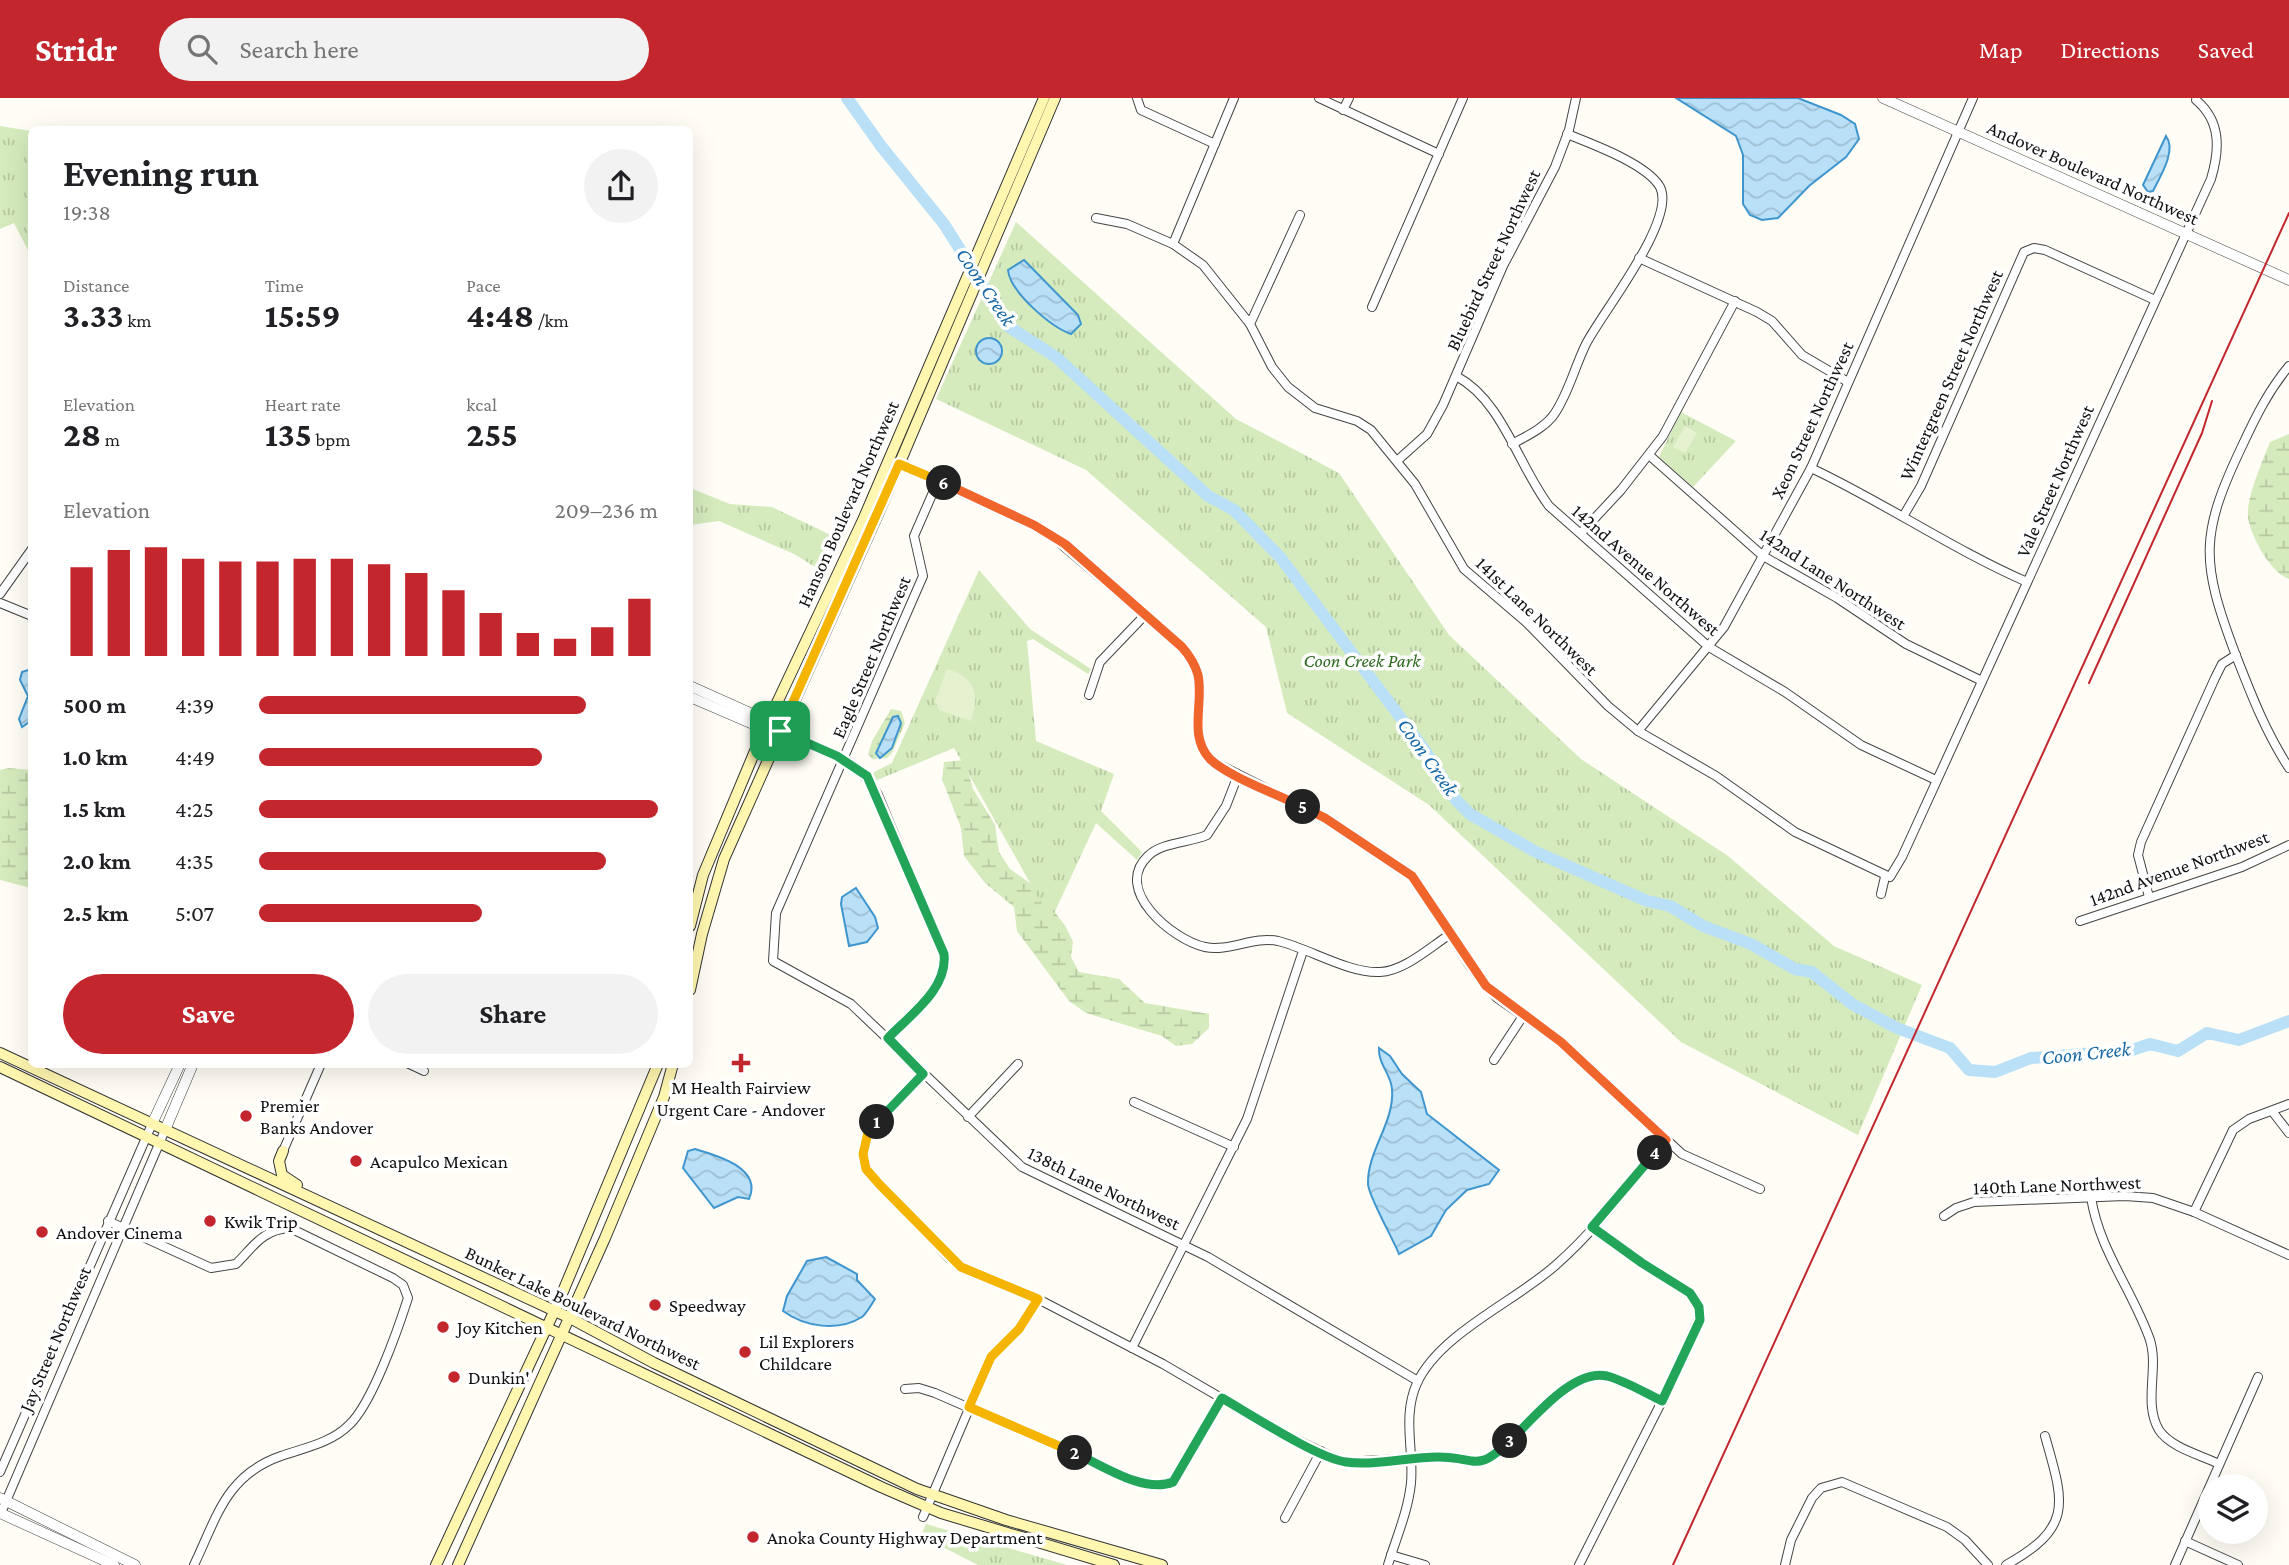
<!DOCTYPE html>
<html lang="en">
<head>
<meta charset="utf-8">
<style>
	:root { --surface:#fff; --page:#f2f2f2; --text:#202124; --muted:#757577; --accent:#c4262e }
	body { margin:0; font-family:"Crimson Pro",serif; background:var(--page); color:var(--text); height:100vh; display:flex; flex-direction:column; font-size:26px; white-space:nowrap }
	* { box-sizing:border-box; margin:0 }
	p { font-size:23px; color:var(--muted) }
	.icon { flex:none; width:38px; height:38px; fill:none; stroke:currentColor; stroke-width:2; stroke-linecap:round; stroke-linejoin:round }
	.map { position:relative; flex:1; overflow:hidden }
	.side { position:absolute; left:28px; top:28px; width:665px; height:942px; display:flex; flex-direction:column; background:var(--surface); border-radius:10px; box-shadow:0 7px 28px #0002 }
	.side>* { flex:none }
	.buttons { position:absolute; left:2198px; top:1376px; display:grid; gap:14px }
	.buttons a { display:grid; place-items:center; width:70px; height:70px; border-radius:50%; background:var(--surface); box-shadow:0 7px 28px #0002; font-size:35px }
	.pin { position:absolute; display:grid; place-items:center; width:60px; height:60px; color:#fff; margin:-30px; border-radius:14px; box-shadow:0 4px 10px #0006 }
	.km { position:absolute; width:35px; height:35px; margin:-18px; border-radius:50%; background:#222; color:#fff; font-size:19px; line-height:35px; text-align:center }
	.round { display:grid; place-items:center; flex:none; width:74px; height:74px; border-radius:37px; background:var(--page) }
	.overview { display:flex; align-items:center; justify-content:space-between; height:119px; padding:0 35px }
	h1 { font-size:38px; font-weight:700; line-height:52px }
	.stats { display:grid; grid-template-columns:repeat(3,1fr); gap:10px; height:119px; padding:7px 35px }
	.stats div { display:grid; align-content:center }
	.stats b { font-size:35px; font-weight:700 }
	.stats small { font-size:19px; font-weight:400 }
	.stats p { font-size:19px }
	.chart { height:196px; padding:14px 35px }
	.chart p { display:flex; justify-content:space-between }
	.chart svg { width:100%; height:126px; margin-top:7px; stroke:var(--accent); stroke-width:6 }
	.action { display:flex; gap:14px; margin-top:auto; padding:14px 35px }
	.action a { flex:1; height:80px; border-radius:42px; background:var(--accent); color:#fff; font-size:28px; font-weight:700; line-height:80px; text-align:center }
	.action a+a { background:var(--page); color:var(--text) }
	ul { padding:0 35px; list-style:none; font-size:23px }
	li { display:grid; grid-template-columns:112px 84px 1fr; align-items:center; height:52px }
	li i { height:18px; border-radius:9px; background:var(--accent) }
	header { display:flex; align-items:center; gap:42px; box-sizing:border-box; height:98px; padding:0 35px; background:var(--accent); color:#fff }
	header strong { font-size:33px }
	nav { display:flex; gap:38px; margin-inline-start:auto; font-size:24px }
	.search { width:490px; height:63px; background:var(--page); display:flex; align-items:center; gap:18px; box-sizing:border-box; padding:0 24px; border-radius:38px; color:var(--muted); font-size:26px }
	.map>svg:first-child { display:block }
	.wetland { fill:url(#wetland-marsh) }
	.park { fill:url(#park-tufts) }
	.pitch { fill:#e6f2cf }
	.water { fill:url(#water-waves); stroke:#3f96cf; stroke-width:2 }
	.lines { fill:none; stroke-linecap:round; stroke-linejoin:round }
	.river { stroke:#b9e0f7; stroke-width:12 }
	.minor-casing { stroke:#444; stroke-width:10 }
	.tertiary-casing { stroke:#444; stroke-width:11 }
	.secondary-casing { stroke:#333; stroke-width:12 }
	.minor { stroke:#fff; stroke-width:8 }
	.tertiary { stroke:#fff; stroke-width:10 }
	.secondary { stroke:#fff6b0; stroke-width:10 }
	.rail { stroke:#c4262e; stroke-width:2 }
	.split-1-casing { stroke:#fff; stroke-width:14 }
	.split-2-casing { stroke:#fff; stroke-width:14 }
	.split-3-casing { stroke:#fff; stroke-width:14 }
	.split-4-casing { stroke:#fff; stroke-width:14 }
	.split-5-casing { stroke:#fff; stroke-width:14 }
	.split-6-casing { stroke:#fff; stroke-width:14 }
	.split-7-casing { stroke:#fff; stroke-width:14 }
	.split-1 { stroke:#22a559; stroke-width:9 }
	.split-2 { stroke:#f5b400; stroke-width:9 }
	.split-3 { stroke:#22a559; stroke-width:9 }
	.split-4 { stroke:#22a559; stroke-width:9 }
	.split-5 { stroke:#f0652b; stroke-width:9 }
	.split-6 { stroke:#f0652b; stroke-width:9 }
	.split-7 { stroke:#f5b400; stroke-width:9 }
	.poi-dot { fill:#c4262e; stroke:#fff; stroke-width:2.5 }
	.labels { text-anchor:middle; dominant-baseline:central; stroke-width:7; stroke-linejoin:round; paint-order:stroke }
	.street-label { font-size:19px; fill:#111; stroke:#fff }
	.park-label { font-size:19px; font-style:italic; fill:#2f6b1f; stroke:#fff }
	.poi-label { font-size:19px; fill:#111; stroke:#fff; text-anchor:start }
	.water-label { font-size:21px; font-style:italic; fill:#1768a6; stroke:#fff }
</style>
</head>
<body>
<header>
<strong>Stridr</strong>
<div class="search"><svg class="icon" aria-label="search" viewBox="0 0 24 24"><circle cx="10" cy="10" r="6"/><path d="M15 15l6 6"/></svg>Search here</div>
<nav><a>Map</a><a>Directions</a><a>Saved</a></nav>
</header>
<div class="map">
<svg width="2289" height="1467" viewBox="0 0 2289 1467">
	<defs>
		<pattern id="wetland-marsh" width="20" height="14" patternUnits="userSpaceOnUse" patternTransform="scale(1.75)"><rect width="20" height="14" fill="#d5ebbd"/><path d="M1 5h8M5 5V1M11 12h8M15 12V8" fill="none" stroke="#b6c8a1"/></pattern>
		<pattern id="park-tufts" width="24" height="20" patternUnits="userSpaceOnUse" patternTransform="scale(1.75)"><rect width="24" height="20" fill="#d5ebbd"/><path d="M3 7l-1-3M5 7V3M7 7l1-3M15 17l-1-3M17 17v-4M19 17l1-3" fill="none" stroke="#b6c8a1"/></pattern>
		<pattern id="water-waves" width="16" height="10" patternUnits="userSpaceOnUse" patternTransform="scale(1.75)"><rect width="16" height="10" fill="#b9e0f7"/><path d="M0 5q4-4 8 0t8 0" fill="none" stroke="#9ebfd3"/></pattern>
	</defs>
	<rect width="100%" height="100%" fill="#fffdf5"/>
	<g class="wetland">
		<path d="M2289 336V481C2270 474 2251 439 2248 419 2246 400 2263 362 2270 344Z"/>
		<polygon points="891,611 901,613 905,625 892,655 887,660 872,661 868,656 872,643"/>
		<polygon points="965,662 973,691 995,727 999,754 1010,771 1037,790 1066,829 1073,844 1071,859 1079,874 1119,881 1145,905 1209,916 1209,930 1192,946 1176,948 1162,938 1086,915 1069,903 1017,833 1014,809 985,785 964,758 961,730 942,681 944,664"/>
		<polygon points="9,670 31,672 31,790 0,782 0,672"/>
	</g>
	<g class="park">
		<polygon points="0,28 31,33 31,158 14,125 0,131"/>
		<polygon points="1016,124 1236,321 1339,375 1449,537 1581,661 1728,758 1834,848 1922,887 1858,1037 1681,944 1429,707 1287,615 1266,529 1086,372 936,301"/>
		<polygon points="1681,314 1736,343 1693,389 1659,359"/>
		<polygon points="690,390 730,406 772,409 833,438 820,472 794,456 719,423 690,427"/>
		<polygon points="979,472 1030,531 1091,571 1088,576 1033,541 1027,543 1036,643 1114,676 1101,713 1142,754 1137,762 1096,725 1051,822 954,650 875,683 870,676 892,665"/>
		<polygon points="926,1426 1067,1467 978,1467 921,1438"/>
	</g>
	<g class="pitch">
		<polygon points="1685,328 1697,335 1685,355 1673,349"/>
		<path d="M947 571C975 579 980 597 971 623L939 612 935 603Z"/>
	</g>
	<g class="water">
		<polygon points="1676,0 1798,0 1841,17 1855,26 1859,41 1846,59 1809,88 1778,120 1762,122 1750,117 1743,106 1743,57 1736,38"/>
		<path d="M2166 38C2177 52 2160 79 2153 93L2148 94 2143 87Z"/>
		<path d="M1024 162 1078 217 1081 226 1071 236C1051 229 1010 194 1008 172Z"/>
		<circle cx="989" cy="253" r="13"/>
		<polygon points="28,572 31,573 31,623 22,629 19,621 28,598 20,582 22,574"/>
		<polygon points="898,618 901,625 892,650 880,660 876,655 893,619"/>
		<polygon points="856,790 875,819 878,830 867,844 849,848 841,806 842,799"/>
		<path d="M1379 950 1390 958 1402 976 1421 994 1427 1016 1499 1072 1489 1086 1467 1092 1446 1112 1431 1138 1399 1156C1393 1141 1368 1097 1368 1086 1367 1053 1395 1024 1392 991 1391 976 1378 966 1379 950Z"/>
		<path d="M695 1051C716 1057 763 1070 749 1101L738 1099 714 1110 683 1070 688 1053Z"/>
		<path d="M826 1159 857 1176V1182L875 1201C871 1207 867 1215 862 1219 838 1234 805 1229 783 1213L787 1198 807 1163Z"/>
	</g>
	<g class="lines">
		<polyline class="river" points="847,0 881,48 944,126 1009,229 1056,259 1208,398 1234,412 1280,459 1424,651 1456,702 1470,716 1536,754 1647,803 1670,808 1703,828 1751,846 1795,871 1812,874 1852,906 1897,930 1950,950 1969,972 1995,974 2031,960 2132,952 2150,946 2178,953 2207,935 2239,942 2289,923"/>
		<g class="minor-casing">
			<g id="minor">
				<polyline points="1137,0 1141,12 1215,46"/>
				<polyline points="1319,0 1439,56"/>
				<polyline points="1343,12 1349,0"/>
				<path d="M1096 120 1127 126 1173 146 1203 167 1250 226 1272 269 1288 289 1315 310 1357 323 1371 332 1415 386 1464 471 1527 525 1608 608 1638 633 1716 678 1795 734 1890 779 1902 759 2211 81C2220 51 2221 23 2196 2"/>
				<polyline points="1173,146 1234,0"/>
				<polyline points="1639,160 1757,214 1772,223 1802,257 1848,284"/>
				<polyline points="1372,209 1463,0"/>
				<polyline points="1250,226 1300,117"/>
				<path d="M2289 268C2269 292 2256 318 2243 346 2200 436 2200 462 2235 555 2251 596 2265 633 2289 670"/>
				<path d="M1456 278C1502 302 1518 367 1549 408L1709 549 1785 594 1861 647 1936 682"/>
				<path d="M1512 346C1527 338 1546 329 1555 315 1569 294 1575 268 1586 246 1601 216 1677 122 1660 89 1647 66 1592 46 1567 36"/>
				<polyline points="1649,357 1763,458 1837,500 1906,546 1982,583"/>
				<polyline points="1398,362 1427,336 1443,307 1503,168 1555,69 1569,32 1576,0"/>
				<polyline points="899,366 1048,435 1182,549 1193,562 1198,578 1198,641 1212,663 1325,720 1412,778 1470,868 1497,900 1561,944 1682,1056 1760,1091"/>
				<path d="M1811 370C1885 405 1952 451 2027 484"/>
				<polyline points="938,383 914,438 923,478 776,815 773,863 851,906 1022,1069 1208,1159 1418,1283"/>
				<polyline points="1904,417 1921,388 2024,154 2034,150 2045,152 2155,202"/>
				<polyline points="1581,435 1621,392 1663,338 1735,203"/>
				<polyline points="0,496 32,451"/>
				<polyline points="0,505 32,518"/>
				<polyline points="1089,597 1100,564 1145,517"/>
				<path d="M780 633C818 651 856 658 878 697L944 856C947 891 910 916 888 940"/>
				<polyline points="1638,633 1724,529 1811,370 1973,0"/>
				<path d="M1238 677 1226 708 1207 737C1189 745 1162 744 1148 758 1112 792 1173 842 1205 849 1229 854 1253 838 1278 843 1308 850 1350 876 1380 874 1404 873 1429 850 1449 837"/>
				<polyline points="1881,796 1885,779"/>
				<polyline points="2149,799 2138,757 2141,744 2215,580 2222,566 2236,557"/>
				<polyline points="2080,823 2242,769 2289,747"/>
				<polyline points="1494,962 1523,918"/>
				<polyline points="409,966 424,973"/>
				<path d="M923 976C897 1003 856 1030 866 1071L950 1161 961 1169 1038 1201 1163 1266 1276 1332 1343 1364 1441 1359 1479 1365 1490 1361C1515 1339 1570 1269 1607 1278 1626 1283 1645 1295 1662 1303"/>
				<polyline points="1134,1004 1234,1049"/>
				<polyline points="2272,1013 2289,1035"/>
				<polyline points="968,1019 1018,966"/>
				<polyline points="283,1053 321,966"/>
				<path d="M2091 1099C2099 1152 2133 1193 2150 1242 2159 1271 2143 1305 2159 1332 2171 1350 2201 1357 2219 1366"/>
				<polyline points="2194,1114 2233,1032 2249,1021 2289,1006"/>
				<polyline points="1944,1118 1956,1110 1974,1104 2125,1098 2153,1100 2194,1114 2289,1157"/>
				<path d="M108 1123 211 1170 236 1166C253 1149 263 1131 290 1130L393 1180 403 1187 408 1200C398 1231 372 1306 349 1327 331 1345 304 1350 281 1358 226 1377 217 1419 194 1467"/>
				<polyline points="1132,1250 1247,1021 1303,853"/>
				<polyline points="905,1291 919,1290 935,1295 1142,1385 1156,1387 1173,1384 1222,1300"/>
				<polyline points="0,1374 152,1026"/>
				<polyline points="1,1415 165,1032"/>
				<polyline points="923,1419 991,1259 1019,1231 1038,1201"/>
				<polyline points="1285,1420 1321,1353"/>
				<polyline points="2185,1443 2238,1467"/>
				<polyline points="1391,1457 1425,1467"/>
				<path d="M1388 1467C1396 1440 1408 1414 1411 1385 1414 1352 1402 1318 1417 1285 1440 1235 1518 1202 1557 1166 1598 1130 1631 1084 1666 1042"/>
				<polyline points="1579,1467 1662,1303 1701,1215 1690,1195 1642,1165 1592,1129"/>
				<polyline points="1785,1467 1791,1442 1812,1400 1821,1390 1842,1384 1947,1429 1965,1442 1988,1467"/>
				<path d="M2006 1467C2074 1429 2064 1405 2045 1338"/>
				<polyline points="2175,1467 2258,1279"/>
			</g>
		</g>
		<g class="tertiary-casing">
			<g id="tertiary">
				<polyline points="1883,0 2289,182"/>
				<polyline points="690,588 768,623 780,633"/>
				<polyline points="690,599 769,633"/>
				<polyline points="152,1026 180,966"/>
				<polyline points="165,1032 193,966"/>
				<polyline points="0,1400 135,1467"/>
				<polyline points="0,1415 114,1467"/>
			</g>
		</g>
		<g class="secondary-casing">
			<g id="secondary">
				<polyline points="690,828 703,777 760,641 863,422 1044,0"/>
				<polyline points="690,892 702,836 724,761 878,416 1055,0"/>
				<polyline points="0,955 570,1220 654,1265 917,1391 1006,1422 1162,1467"/>
				<polyline points="0,969 881,1389 941,1415 1114,1467"/>
				<polyline points="283,1053 279,1063 282,1077 297,1087"/>
				<polyline points="436,1467 559,1203 658,966"/>
				<polyline points="458,1467 605,1140 664,999 673,966"/>
			</g>
		</g>
		<use href="#minor" class="minor"/>
		<use href="#tertiary" class="tertiary"/>
		<use href="#secondary" class="secondary"/>
		<g class="rail">
			<polyline points="2089,585 2202,335 2212,303"/>
			<polyline points="1673,1467 2289,115"/>
		</g>
	</g>
	<g class="lines">
		<g class="split-1-casing">
			<path id="split-1" d="M780 633 837 658 867 678 944 856C948 891 910 917 888 940L923 976 877 1024"/>
		</g>
		<g class="split-2-casing">
			<polyline id="split-2" points="877,1024 868,1035 863,1056 866,1071 880,1087 961,1169 1038,1201 1019,1231 991,1259 969,1309 1075,1355"/>
		</g>
		<g class="split-3-casing">
			<path id="split-3" d="M1075 1355C1102 1367 1144 1396 1173 1384L1222 1300C1250 1316 1317 1360 1346 1364 1375 1368 1408 1359 1438 1359 1478 1359 1475 1376 1510 1343"/>
		</g>
		<g class="split-4-casing">
			<path id="split-4" d="M1510 1343C1532 1322 1573 1270 1607 1278 1626 1283 1645 1295 1662 1303L1700 1222 1699 1209 1690 1195 1642 1165 1592 1129 1655 1055"/>
		</g>
		<g class="split-5-casing">
			<polyline id="split-5" points="1303,709 1325,720 1412,778 1486,888 1561,944 1666,1042 1655,1055"/>
		</g>
		<g class="split-6-casing">
			<path id="split-6" d="M944 385 1034 427 1065 446 1182 549C1189 557 1195 566 1198 577 1204 605 1188 638 1210 661 1227 678 1279 697 1303 709"/>
		</g>
		<g class="split-7-casing">
			<polyline id="split-7" points="780,633 899,366 944,385"/>
		</g>
		<use href="#split-1" class="split-1"/>
		<use href="#split-2" class="split-2"/>
		<use href="#split-3" class="split-3"/>
		<use href="#split-4" class="split-4"/>
		<use href="#split-5" class="split-5"/>
		<use href="#split-6" class="split-6"/>
		<use href="#split-7" class="split-7"/>
	</g>
	<g class="poi-dot">
		<path d="M737.5 954.5h7v7h7v7h-7v7h-7v-7h-7v-7h7z"/>
		<circle cx="246" cy="1018" r="7"/>
		<circle cx="356" cy="1063" r="7"/>
		<circle cx="210" cy="1123" r="7"/>
		<circle cx="42" cy="1134" r="7"/>
		<circle cx="655" cy="1207" r="7"/>
		<circle cx="443" cy="1229" r="7"/>
		<circle cx="745" cy="1254" r="7"/>
		<circle cx="454" cy="1279" r="7"/>
		<circle cx="753" cy="1439" r="7"/>
	</g>
	<g class="labels">
		<g class="street-label">
			<text transform="translate(2093 75) rotate(24)">Andover Boulevard Northwest</text>
			<text transform="translate(1493 162) rotate(-65)">Bluebird Street Northwest</text>
			<text transform="translate(1951 277) rotate(-66)">Wintergreen Street Northwest</text>
			<text transform="translate(1812 322) rotate(-65)">Xeon Street Northwest</text>
			<text transform="translate(2055 383) rotate(-66)">Vale Street Northwest</text>
			<text transform="translate(848 406) rotate(-66)">Hanson Boulevard Northwest</text>
			<text transform="translate(1646 472) rotate(41)">142nd Avenue Northwest</text>
			<text transform="translate(1833 481) rotate(33)">142nd Lane Northwest</text>
			<text transform="translate(1537 518) rotate(44)">141st Lane Northwest</text>
			<text transform="translate(871 559) rotate(-67)">Eagle Street Northwest</text>
			<text transform="translate(2179 770) rotate(-20)">142nd Avenue Northwest</text>
			<text transform="translate(2057 1087) rotate(-2)">140th Lane Northwest</text>
			<text transform="translate(1104 1090) rotate(26)">138th Lane Northwest</text>
			<text transform="translate(583 1210) rotate(26)">Bunker Lake Boulevard Northwest</text>
			<text transform="translate(55 1241) rotate(-67)">Jay Street Northwest</text>
		</g>
		<g class="park-label">
			<text x="1362" y="562">Coon Creek Park</text>
		</g>
		<g class="poi-label">
			<text x="741" y="989" text-anchor="middle">M Health Fairview<tspan x="741" dy="22">Urgent Care - Andover</tspan></text>
			<text x="260" y="1007">Premier<tspan x="260" dy="22">Banks Andover</tspan></text>
			<text x="370" y="1063">Acapulco Mexican</text>
			<text x="224" y="1123">Kwik Trip</text>
			<text x="56" y="1134">Andover Cinema</text>
			<text x="669" y="1207">Speedway</text>
			<text x="457" y="1229">Joy Kitchen</text>
			<text x="759" y="1243">Lil Explorers<tspan x="759" dy="22">Childcare</tspan></text>
			<text x="468" y="1279">Dunkin'</text>
			<text x="767" y="1439">Anoka County Highway Department</text>
		</g>
		<g class="water-label">
			<text transform="translate(986 189) rotate(56)">Coon Creek</text>
			<text transform="translate(1428 659) rotate(55)">Coon Creek</text>
			<text transform="translate(2086 955) rotate(-6)">Coon Creek</text>
		</g>
	</g>
</svg>
<div class="buttons">
<a><svg class="icon" aria-label="layers" viewBox="0 0 24 24"><path d="M12 4l9 5-9 5-9-5zM3 14l9 5 9-5"/></svg></a>
</div>
<div class="pin" style="left:780px;top:633px;background:#1e9e55"><svg class="icon" aria-label="arrive" viewBox="0 0 24 24"><path d="M6 21V4h12l-3 4 3 4H6"/></svg></div>
<b class="km" style="left:877px;top:1024px">1</b>
<b class="km" style="left:1075px;top:1355px">2</b>
<b class="km" style="left:1510px;top:1343px">3</b>
<b class="km" style="left:1655px;top:1055px">4</b>
<b class="km" style="left:1303px;top:709px">5</b>
<b class="km" style="left:944px;top:385px">6</b>
<section class="side">
<div class="overview"><div><h1>Evening run</h1><p>19:38</p></div><a class="round"><svg class="icon" aria-label="share" viewBox="0 0 24 24"><path d="M12 15V3M7 8l5-5 5 5M5 13v7h14v-7"/></svg></a></div>
<div class="stats">
<div><p>Distance</p><b>3.33<small> km</small></b></div>
<div><p>Time</p><b>15:59</b></div>
<div><p>Pace</p><b>4:48<small> /km</small></b></div>
</div>
<div class="stats">
<div><p>Elevation</p><b>28<small> m</small></b></div>
<div><p>Heart rate</p><b>135<small> bpm</small></b></div>
<div><p>kcal</p><b>255</b></div>
</div>
<div class="chart"><p><span>Elevation</span>209–236 m</p>
<svg viewBox="0 0 160 44" preserveAspectRatio="none"><path d="M5 44V13M15 44V7M25 44V6M35 44V10M45 44V11M55 44V11M65 44V10M75 44V10M85 44V12M95 44V15M105 44V21M115 44V29M125 44V36M135 44V38M145 44V34M155 44V24"/></svg>
</div>
<ul>
<li><b>500 m</b>4:39<i style="width:82%"></i></li>
<li><b>1.0 km</b>4:49<i style="width:71%"></i></li>
<li><b>1.5 km</b>4:25<i style="width:100%"></i></li>
<li><b>2.0 km</b>4:35<i style="width:87%"></i></li>
<li><b>2.5 km</b>5:07<i style="width:56%"></i></li>
</ul>
<div class="action"><a>Save</a><a>Share</a></div>
</section>
</div>
</body>
</html>
